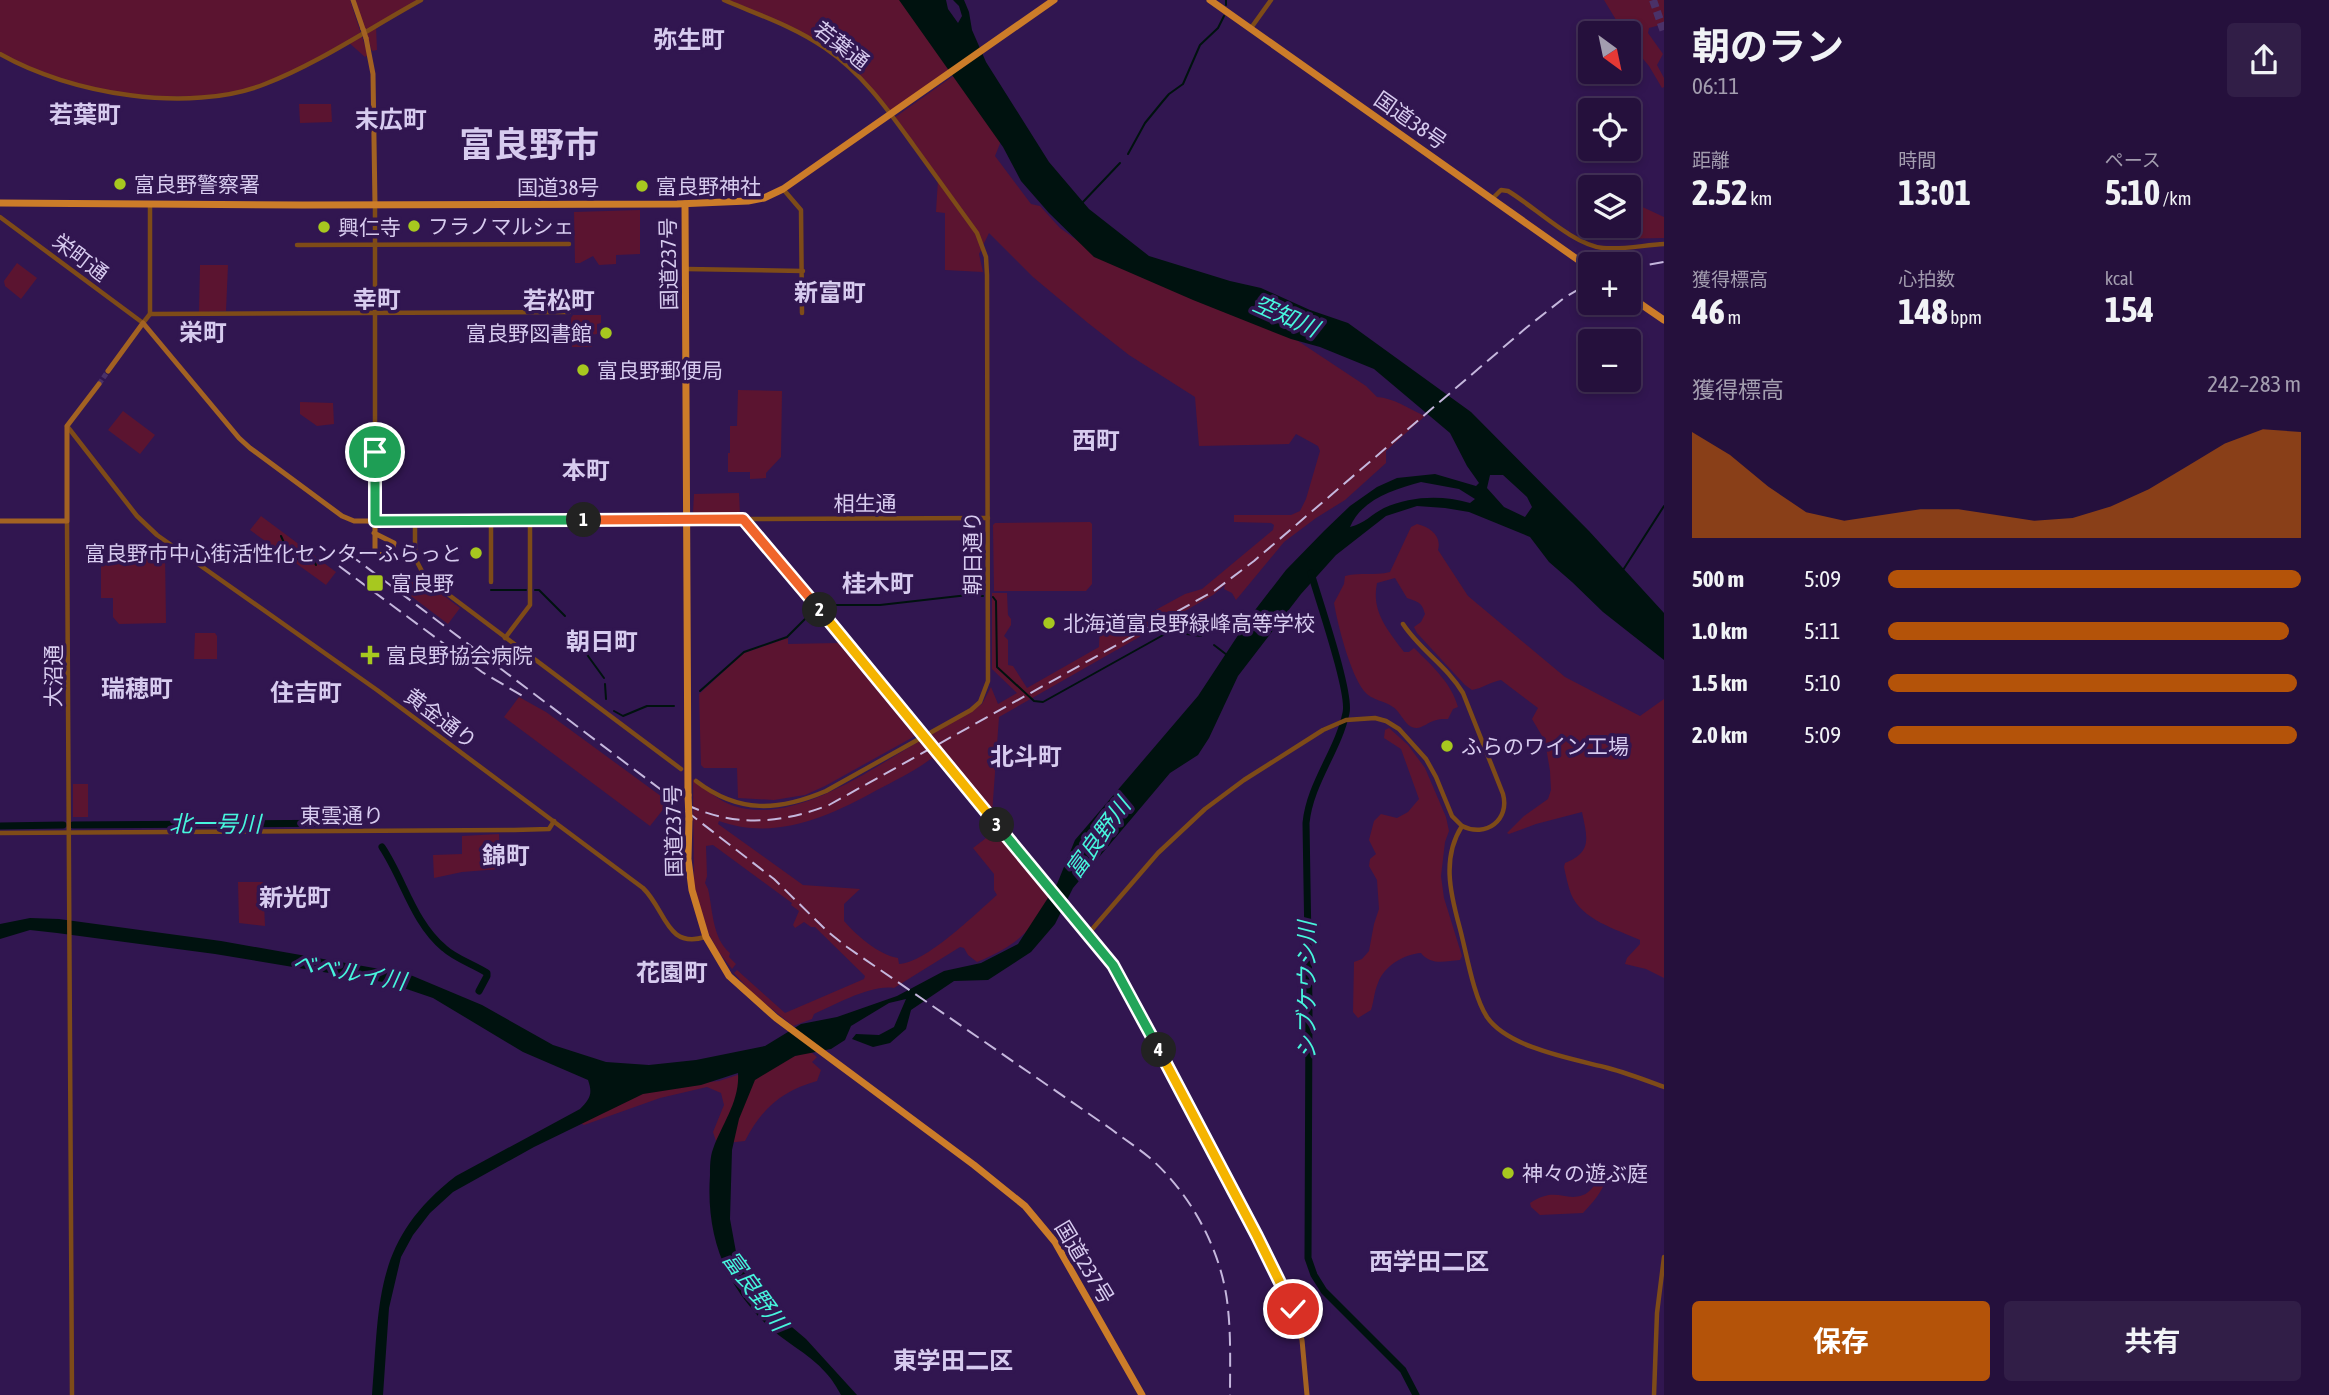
<!DOCTYPE html>
<html lang="ja">
<head>
<meta charset="utf-8">
<style>
	:root { --surface:#25103c; --page:#311e47; --text:#f1f3f6; --muted:#a39daf; --line:#423056; --accent:#b45309 }
	body { margin:0; font-family:"Asap Condensed","Noto Sans JP",sans-serif; background:var(--page); color:var(--text); height:100vh; display:flex; flex-direction:column; font-size:26px; white-space:nowrap }
	* { box-sizing:border-box; margin:0 }
	p { font-size:23px; color:var(--muted) }
	.icon { flex:none; width:38px; height:38px; fill:none; stroke:currentColor; stroke-width:2; stroke-linecap:round; stroke-linejoin:round }
	.map { position:relative; flex:1; overflow:hidden }
	.details { display:flex; flex-direction:column; background:var(--surface); width:665px }
	.details>* { flex:none }
	.needle { width:46px; rotate:147deg }
	.fabs { position:absolute; left:1578px; top:21px; display:grid; gap:14px }
	.fabs a { display:grid; place-items:center; width:63px; height:63px; border-radius:7px; background:var(--surface); box-shadow:0 4px 10px #0003,0 0 0 2px var(--line); font-size:35px }
	.pin { position:absolute; display:grid; place-items:center; width:60px; height:60px; color:#fff; margin:-30px; border:4px solid #fff; border-radius:50%; box-shadow:0 2px 7px #0007 }
	.km { position:absolute; width:35px; height:35px; margin:-18px; border-radius:50%; background:#222; color:#fff; font-size:19px; line-height:35px; text-align:center }
	.round { display:grid; place-items:center; flex:none; width:74px; height:74px; border-radius:7px; background:var(--page) }
	.overview { display:flex; align-items:center; justify-content:space-between; height:119px; padding:0 28px }
	h1 { font-size:38px; font-weight:700; line-height:52px }
	.metrics { display:grid; grid-template-columns:repeat(3,1fr); gap:10px; height:119px; padding:7px 28px }
	.metrics div { display:grid; align-content:center }
	.metrics b { font-size:35px; font-weight:700 }
	.metrics small { font-size:19px; font-weight:400 }
	.metrics p { font-size:19px }
	.chart { height:196px; padding:14px 28px }
	.chart p { display:flex; justify-content:space-between }
	.chart svg { width:100%; height:126px; margin-top:7px; fill:var(--accent); opacity:.7 }
	.action { display:flex; gap:14px; margin-top:auto; padding:14px 28px }
	.action a { flex:1; height:80px; border-radius:7px; background:var(--accent); color:#fff; font-size:28px; font-weight:700; line-height:80px; text-align:center }
	.action a+a { background:var(--page); color:var(--text) }
	ul { padding:0 28px; list-style:none; font-size:23px }
	li { display:grid; grid-template-columns:112px 84px 1fr; align-items:center; height:52px }
	li i { height:18px; border-radius:9px; background:var(--accent) }
	main { display:flex; flex:1; min-height:0 }
	.map>svg:first-child { display:block }
	.green { fill:#5b1430 }
	.water { fill:#00120f; fill-rule:evenodd }
	.lines { fill:none; stroke-linecap:round; stroke-linejoin:round }
	.stream { stroke:#00120f; stroke-width:2 }
	.river { stroke:#00120f; stroke-width:7 }
	.secondary-tunnel { stroke:#4a3168; stroke-width:5; stroke-dasharray:5 2.5; stroke-linecap:butt }
	.motorway-tunnel { stroke:#4a3168; stroke-width:8; stroke-dasharray:8 4; stroke-linecap:butt }
	.tertiary { stroke:#7e4b18; stroke-width:4.5 }
	.secondary { stroke:#a36222; stroke-width:5 }
	.trunk { stroke:#cc7c29; stroke-width:7 }
	.rail { stroke:#c5b7dd; stroke-width:2; stroke-dasharray:14 7; stroke-linecap:butt }
	.secondary-bridge { stroke:#a36222; stroke-width:5 }
	.trunk-bridge { stroke:#cc7c29; stroke-width:7 }
	.split-1-casing { stroke:#fff; stroke-width:14 }
	.split-2-casing { stroke:#fff; stroke-width:14 }
	.split-3-casing { stroke:#fff; stroke-width:14 }
	.split-4-casing { stroke:#fff; stroke-width:14 }
	.split-5-casing { stroke:#fff; stroke-width:14 }
	.split-1 { stroke:#22a559; stroke-width:9 }
	.split-2 { stroke:#f0652b; stroke-width:9 }
	.split-3 { stroke:#f5b400; stroke-width:9 }
	.split-4 { stroke:#22a559; stroke-width:9 }
	.split-5 { stroke:#f5b400; stroke-width:9 }
	.poi-dot { fill:#a7c81f; stroke:#311650; stroke-width:2.5 }
	.labels { text-anchor:middle; dominant-baseline:central; stroke-width:7; stroke-linejoin:round; paint-order:stroke }
	.street-label { font-size:21px; fill:#d7cbef; stroke:#311650 }
	.poi-label { font-size:21px; fill:#d7cbef; stroke:#311650; text-anchor:start }
	.water-label { font-size:23px; font-style:italic; fill:#47f6dd; stroke:#311650 }
	.quarter-label { font-size:24px; font-weight:bold; fill:#d7cbef; stroke:#311650 }
	.town-label { font-size:35px; font-weight:bold; fill:#d7cbef; stroke:#311650 }
</style>
</head>
<body>
<main>
<div class="map">
<svg width="1664" height="1395" viewBox="0 0 1664 1395">
	<rect width="100%" height="100%" fill="#311650"/>
	<g class="green">
		<polygon points="0,0 350,0 368,55 365,57 347,41 296,70 243,92 202,97 124,95 51,78 0,54"/>
		<polygon points="355,0 421,0 376,26 377,50 372,51"/>
		<polygon points="724,0 905,0 952,69 890,111 849,67 801,33"/>
		<polygon points="1604,0 1664,0 1664,24 1649,28 1648,33 1663,54 1657,65 1664,78 1664,87 1662,88 1649,66 1629,42 1629,33 1624,33"/>
		<path d="M956 74 1001 141 995 156 1031 204 1040 206 1060 228 1092 251 1292 337 1366 386 1377 397C1394 398 1409 409 1425 416L1386 451V463L1345 500 1316 518 1284 542 1236 600 1232 593 1224 589 1225 585 1213 595 999 717 992 814 928 736 982 704 991 687 998 704 1017 693 992 669V593H1007L1008 615 1011 619V625L1004 636 1008 640V665L1013 666 1027 688 1099 647 1100 624 1128 625 1185 594 1202 589 1273 530 1274 525 1271 523 1234 522V515H1291L1300 511 1306 499 1320 451 1318 446 1296 434 1289 444 1199 446 1195 397 1129 355 1088 323 1033 277 989 233 979 254 983 272 945 270V213L936 212 938 179 894 118Z"/>
		<polygon points="299,104 331,104 332,122 300,123"/>
		<polygon points="1636,204 1664,217 1664,238 1611,239 1617,226 1629,226 1629,211"/>
		<polygon points="640,210 640,254 616,255 616,264 599,265 593,256 580,263 575,263 574,212"/>
		<polygon points="17,263 37,278 21,299 5,286 4,281"/>
		<polygon points="200,265 228,265 226,311 199,312"/>
		<polygon points="573,315 601,315 601,323 597,324 597,334 591,335 592,347 572,347 571,318"/>
		<polygon points="738,390 782,391 781,457 766,473 766,478 750,479 750,472 728,472 728,453 730,453 730,426 737,426"/>
		<polygon points="300,402 333,403 334,424 317,426 300,414"/>
		<polygon points="123,411 155,435 140,454 108,430"/>
		<polygon points="739,493 740,515 696,515 693,513 694,494"/>
		<polygon points="261,516 336,572 326,585 250,530"/>
		<polygon points="1090,522 1092,524 1092,584 1086,591 994,591 993,525 995,523"/>
		<path d="M1417 524C1430 527 1442 536 1438 550L1468 596 1565 677 1640 716 1664 699V978L1646 969 1625 964 1627 958 1640 944V940C1616 929 1582 920 1571 894 1568 886 1566 876 1564 867L1565 863C1593 852 1587 837 1582 812L1536 824 1509 834 1507 833 1524 816 1548 799 1551 790 1550 771 1545 741 1532 719 1538 708 1501 680C1490 682 1483 688 1472 690L1465 685 1417 633 1414 627 1421 622 1425 614C1422 602 1418 602 1407 598L1395 578 1377 583C1371 612 1388 630 1404 652H1409L1414 648C1432 666 1451 682 1458 707L1453 709 1448 719C1430 718 1428 726 1417 728 1406 729 1401 712 1393 707 1384 700 1372 701 1364 691 1350 673 1338 626 1334 603L1344 584 1345 576C1361 572 1374 576 1390 572L1411 527Z"/>
		<polygon points="124,553 165,553 166,623 119,624 113,617 113,598 101,598 101,558 113,558 113,556 124,556"/>
		<polygon points="415,575 420,575 431,586 460,608 448,624 403,590"/>
		<polygon points="195,633 215,633 217,636 217,659 194,659"/>
		<polygon points="788,638 788,644 838,643 915,736 825,786 805,795 774,800 738,798 737,768 704,768 701,765 699,694 744,653"/>
		<polygon points="519,697 546,712 669,802 650,826 504,717"/>
		<path d="M1389 728 1408 745 1425 768 1446 817 1449 831 1445 842 1441 876 1444 898 1462 956 1460 960C1446 961 1431 966 1421 953 1404 954 1384 966 1378 983 1374 992 1374 1001 1371 1010L1358 1018 1353 1012 1354 962 1362 959 1369 951 1374 924 1379 909 1377 880 1369 866 1370 859 1376 854 1369 840 1374 821 1381 814 1397 818 1408 812 1419 799 1401 749 1384 738 1385 730Z"/>
		<path d="M923 739 954 775 951 778 932 758C915 771 896 780 877 790 828 817 775 841 719 821L718 824 803 885 860 889 844 904V921C857 936 879 955 898 958L899 964C926 963 975 914 997 895L994 890V874L973 848 998 829 1053 897C1028 933 1019 944 977 962L968 955 964 948 960 947 894 988C872 984 834 1005 814 1014L812 1019 793 1026 751 992 734 973 737 970 785 1013 864 979 865 976 815 927H811L804 922 795 928 793 925 799 911 791 905 792 903 713 845 706 846 707 876 705 883 708 889C713 910 712 938 730 953L729 957 736 964 732 969 718 951 709 934 694 890 693 779C706 788 718 801 734 806 794 826 873 768 923 739Z"/>
		<rect x="73" y="784" width="15" height="33"/>
		<polygon points="499,834 500,869 462,872 434,878 433,855 462,854 462,836"/>
		<polygon points="238,882 263,882 265,926 239,923"/>
		<path d="M804 1053H812L817 1057 812 1062 821 1070 817 1081C782 1091 762 1108 745 1141L717 1144 713 1132 724 1105 721 1093 707 1087 660 1098 584 1125 580 1123 631 1094 667 1086 719 1081Z"/>
		<path d="M1600 1178H1606C1603 1192 1592 1203 1583 1213L1540 1215 1531 1207 1530 1203C1556 1186 1564 1202 1583 1195 1590 1193 1595 1184 1600 1178Z"/>
	</g>
	<path class="water" d="M899 0H946L948 9 958 23 962 16 959 6 953 0H964L969 12 972 30 986 62 1049 162 1089 209 1149 256 1230 281 1261 288 1310 310 1348 323 1471 412 1589 531 1664 613V660L1603 612 1572 582 1549 562 1530 537 1469 512 1445 508 1417 506 1386 516 1336 555 1301 594 1238 676 1209 738 1198 755 1170 773 1073 888 1055 924 1031 952 988 980 954 981 911 1010 906 1029 890 1043 873 1047 852 1039 856 1034 879 1035 894 1027 906 999 889 1003 851 1026 845 1040 831 1049 795 1056 755 1080 739 1119 732 1150 730 1219 736 1252 773 1311 806 1339 857 1395H841C837 1388 832 1379 826 1373 809 1353 782 1341 764 1322 723 1281 706 1233 710 1175 710 1167 710 1157 713 1149 722 1124 740 1101 738 1073L701 1085 643 1094 534 1147 453 1192 430 1213 413 1235 401 1257 389 1308 383 1395H372C380 1301 373 1240 456 1176L580 1109C590 1099 593 1094 588 1080L523 1052 433 998 389 983 215 954 57 933 30 930 0 939V924L30 918 59 919 221 941 408 974 482 1005 553 1045 606 1062 649 1065 696 1060 765 1046 801 1024 837 1017 897 996 944 971 981 963 1018 944 1057 884 1075 840 1198 696 1252 614 1286 570 1324 531 1350 506 1377 487 1397 478 1435 474 1476 486 1479 483 1467 466 1450 433 1374 369 1320 347 1291 339 1193 300 1094 257 1049 213 1021 181 1003 147ZM1490 475H1503L1527 497 1532 507 1525 517 1504 507 1487 488ZM1421 482 1459 489 1475 499 1470 503C1442 495 1411 496 1384 508 1372 514 1364 524 1350 527 1362 499 1393 490 1421 482Z"/>
	<g class="lines">
		<g class="stream">
			<polyline points="1226,5 1226,0"/>
			<polyline points="1128,154 1145,123 1163,101 1169,94 1183,84 1200,45 1218,28 1224,16"/>
			<polyline points="1082,203 1120,163"/>
			<polyline points="281,536 285,545"/>
			<path d="M287 551C291 561 298 560 307 557L313 559 316 565"/>
			<polyline points="1623,570 1664,506"/>
			<polyline points="491,590 526,590"/>
			<polyline points="535,590 539,590 565,616"/>
			<polyline points="993,597 996,601 997,667 1034,701 1043,702 1165,634 1173,632 1201,636"/>
			<polyline points="824,605 880,605 968,595 983,596"/>
			<polyline points="575,628 583,640 588,656 604,678"/>
			<polyline points="1214,645 1227,655"/>
			<polyline points="605,684 606,699"/>
			<polyline points="700,691 744,652 787,637 812,612"/>
			<polyline points="614,711 623,716 647,706 674,706"/>
		</g>
		<g class="river">
			<path d="M1311 573C1318 598 1351 693 1346 713 1338 751 1310 783 1306 823L1309 1004 1308 1258 1314 1275 1324 1291 1403 1370 1416 1395"/>
			<polyline points="73,825 356,823"/>
			<polyline points="0,826 63,825"/>
			<path d="M382 847C404 880 413 922 444 948 456 959 473 964 487 973V976L479 991"/>
		</g>
		<polyline class="secondary-tunnel" points="99,384 108,371"/>
		<polyline class="motorway-tunnel" points="1653,0 1664,32"/>
		<g class="tertiary">
			<polyline points="1251,28 1271,0"/>
			<path d="M0 54C70 94 189 114 265 84 319 63 370 28 421 0"/>
			<polyline points="783,189 801,210 802,313"/>
			<path d="M1492 199 1501 190 1508 191C1535 207 1573 245 1603 248 1623 250 1644 245 1664 244"/>
			<polyline points="375,205 375,521 687,520"/>
			<polyline points="0,217 143,323 150,314 150,204"/>
			<polyline points="297,245 569,244"/>
			<polyline points="686,269 803,271"/>
			<polyline points="150,314 569,312"/>
			<path d="M67 426 137 516 157 535 377 690 643 888C666 910 666 949 705 937"/>
			<polyline points="743,519 988,518"/>
			<polyline points="67,521 72,1395"/>
			<polyline points="415,522 415,558 425,577 681,769"/>
			<polyline points="491,582 491,521"/>
			<path d="M1403 624C1420 650 1447 666 1463 693L1503 794C1510 820 1486 838 1462 826"/>
			<polyline points="505,638 530,605 530,520"/>
			<path d="M696 781C739 814 779 811 826 791L971 710 980 702 988 681 987 275 986 257 977 233C956 204 935 175 914 146 888 110 863 74 825 48 793 26 759 15 724 0"/>
			<polyline points="0,833 514,830 549,829 554,821"/>
			<path d="M1088 934 1158 853 1205 809 1244 780 1323 730 1346 720 1375 718 1386 721 1399 729 1426 759 1436 777 1452 816 1462 826C1442 857 1450 892 1459 925 1466 950 1473 996 1487 1017 1508 1048 1574 1059 1608 1068 1627 1073 1645 1080 1664 1087"/>
			<polyline points="1654,1395 1657,1313 1664,1257"/>
		</g>
		<g class="secondary">
			<polyline points="353,0 363,29"/>
			<polyline points="366,38 373,74 375,205"/>
			<polyline points="108,371 143,323 239,438 250,448 342,516 354,521 375,521 375,552 387,558 390,556 394,543 374,533"/>
			<polyline points="688,520 743,519 1113,965 1130,994 1288,1296 1302,1340 1307,1395"/>
			<polyline points="0,521 67,521 67,426 99,384"/>
		</g>
		<g class="trunk">
			<polyline points="1210,0 1591,269"/>
			<polyline points="0,203 303,205 677,204 748,201 764,198 783,189 1054,0"/>
			<polyline points="685,204 688,795"/>
			<polyline points="1629,296 1664,320"/>
			<polyline points="689,819 688,859 692,890 706,937 729,976 776,1018 974,1165 1025,1206 1055,1242 1142,1395"/>
		</g>
		<g class="rail">
			<polyline points="1629,268 1664,262"/>
			<path d="M349 554 668 795C722 827 772 827 829 805L1214 591 1254 561 1526 328 1564 298 1591 282"/>
			<polyline points="339,566 482,672 526,698"/>
			<path d="M686 811 774 879 827 931 847 947 1111 1129C1124 1139 1138 1148 1150 1158 1192 1195 1223 1253 1228 1309 1231 1337 1230 1366 1230 1395"/>
		</g>
		<polyline class="secondary-bridge" points="363,29 366,38"/>
		<polyline class="trunk-bridge" points="688,795 689,819"/>
	</g>
	<g class="lines">
		<g class="split-1-casing">
			<polyline id="split-1" points="375,452 375,521 584,520"/>
		</g>
		<g class="split-2-casing">
			<polyline id="split-2" points="584,520 743,519 820,610"/>
		</g>
		<g class="split-3-casing">
			<polyline id="split-3" points="820,610 997,825"/>
		</g>
		<g class="split-4-casing">
			<polyline id="split-4" points="997,825 1113,965 1159,1050"/>
		</g>
		<g class="split-5-casing">
			<polyline id="split-5" points="1159,1050 1257,1236 1293,1309"/>
		</g>
		<use href="#split-1" class="split-1"/>
		<use href="#split-2" class="split-2"/>
		<use href="#split-3" class="split-3"/>
		<use href="#split-4" class="split-4"/>
		<use href="#split-5" class="split-5"/>
	</g>
	<g class="poi-dot">
		<circle cx="120" cy="184" r="7"/>
		<circle cx="642" cy="186" r="7"/>
		<circle cx="414" cy="226" r="7"/>
		<circle cx="324" cy="227" r="7"/>
		<circle cx="606" cy="333" r="7"/>
		<circle cx="583" cy="370" r="7"/>
		<circle cx="476" cy="553" r="7"/>
		<rect x="366" y="574" width="18" height="18" rx="3.5"/>
		<circle cx="1049" cy="623" r="7"/>
		<path d="M366.5 644.5h7v7h7v7h-7v7h-7v-7h-7v-7h7z"/>
		<circle cx="1447" cy="746" r="7"/>
		<circle cx="1508" cy="1173" r="7"/>
	</g>
	<g class="labels">
		<g class="street-label">
			<text transform="translate(842 45) rotate(38)">若葉通</text>
			<text transform="translate(1411 120) rotate(35)">国道38号</text>
			<text x="558" y="187">国道38号</text>
			<text transform="translate(81 257) rotate(37)">栄町通</text>
			<text transform="translate(668 264) rotate(-91)">国道237号</text>
			<text x="865" y="503">相生通</text>
			<text transform="translate(972 553) rotate(-90)">朝日通り</text>
			<text transform="translate(53 676) rotate(-90)">大沼通</text>
			<text transform="translate(441 718) rotate(37)">黄金通り</text>
			<text x="342" y="815">東雲通り</text>
			<text transform="translate(673 831) rotate(-91)">国道237号</text>
			<text transform="translate(1085 1262) rotate(59)">国道237号</text>
		</g>
		<g class="poi-label">
			<text x="134" y="184">富良野警察署</text>
			<text x="656" y="186">富良野神社</text>
			<text x="428" y="226">フラノマルシェ</text>
			<text x="338" y="227">興仁寺</text>
			<text x="592" y="333" text-anchor="end">富良野図書館</text>
			<text x="597" y="370">富良野郵便局</text>
			<text x="462" y="553" text-anchor="end">富良野市中心街活性化センターふらっと</text>
			<text x="391" y="583">富良野</text>
			<text x="1063" y="623">北海道富良野緑峰高等学校</text>
			<text x="386" y="655">富良野協会病院</text>
			<text x="1461" y="746">ふらのワイン工場</text>
			<text x="1522" y="1173">神々の遊ぶ庭</text>
		</g>
		<g class="water-label">
			<text transform="translate(1286 316) rotate(24)">空知川</text>
			<text x="215" y="824">北一号川</text>
			<text transform="translate(1098 838) rotate(-54)">富良野川</text>
			<text transform="translate(349 972) rotate(10)">ベベルイ川</text>
			<text transform="translate(1307 990) rotate(-90)">シブケウシ川</text>
			<text transform="translate(755 1291) rotate(54)">富良野川</text>
		</g>
		<g class="quarter-label">
			<text x="689" y="39">弥生町</text>
			<text x="85" y="114">若葉町</text>
			<text x="391" y="119">末広町</text>
			<text x="830" y="292">新富町</text>
			<text x="377" y="299">幸町</text>
			<text x="559" y="300">若松町</text>
			<text x="203" y="332">栄町</text>
			<text x="1096" y="440">西町</text>
			<text x="586" y="470">本町</text>
			<text x="878" y="583">桂木町</text>
			<text x="602" y="641">朝日町</text>
			<text x="137" y="688">瑞穂町</text>
			<text x="306" y="692">住吉町</text>
			<text x="1026" y="756">北斗町</text>
			<text x="506" y="855">錦町</text>
			<text x="295" y="897">新光町</text>
			<text x="672" y="972">花園町</text>
			<text x="1429" y="1261">西学田二区</text>
			<text x="953" y="1360">東学田二区</text>
		</g>
		<g class="town-label">
			<text x="529" y="144">富良野市</text>
		</g>
	</g>
</svg>
<div class="fabs">
<a><svg class="needle" viewBox="-14 -14 28 28"><path d="M0-13l5 13h-10z" fill="#e53935"/><path d="M0 13l5-13h-10z" fill="#a39daf"/></svg></a>
<a><svg class="icon" aria-label="locate" viewBox="0 0 24 24"><circle cx="12" cy="12" r="6"/><path d="M12 2v4M12 18v4M2 12h4M18 12h4"/></svg></a>
<a><svg class="icon" aria-label="layers" viewBox="0 0 24 24"><path d="M12 4l9 5-9 5-9-5zM3 14l9 5 9-5"/></svg></a>
<a>+</a>
<a>−</a>
</div>
<div class="pin" style="left:375px;top:452px;background:#1e9e55"><svg class="icon" aria-label="arrive" viewBox="0 0 24 24"><path d="M6 21V4h12l-3 4 3 4H6"/></svg></div>
<div class="pin" style="left:1293px;top:1309px;background:#d93025"><svg class="icon" aria-label="check" viewBox="0 0 24 24"><path d="M5 12l5 5 9-10"/></svg></div>
<b class="km" style="left:584px;top:520px">1</b>
<b class="km" style="left:820px;top:610px">2</b>
<b class="km" style="left:997px;top:825px">3</b>
<b class="km" style="left:1159px;top:1050px">4</b>
</div>
<section class="details">
<div class="overview"><div><h1>朝のラン</h1><p>06:11</p></div><a class="round"><svg class="icon" aria-label="share" viewBox="0 0 24 24"><path d="M12 15V3M7 8l5-5 5 5M5 13v7h14v-7"/></svg></a></div>
<div class="metrics">
<div><p>距離</p><b>2.52<small> km</small></b></div>
<div><p>時間</p><b>13:01</b></div>
<div><p>ペース</p><b>5:10<small> /km</small></b></div>
</div>
<div class="metrics">
<div><p>獲得標高</p><b>46<small> m</small></b></div>
<div><p>心拍数</p><b>148<small> bpm</small></b></div>
<div><p>kcal</p><b>154</b></div>
</div>
<div class="chart"><p><span>獲得標高</span>242–283 m</p>
<svg viewBox="0 0 160 44" preserveAspectRatio="none"><path d="M0 44V7L10 15L20 26L30 35L40 38L50 36L60 34L70 34L80 36L90 38L100 37L110 33L120 27L130 19L140 11L150 6L160 7V44z"/></svg>
</div>
<ul>
<li><b>500 m</b>5:09<i style="width:100%"></i></li>
<li><b>1.0 km</b>5:11<i style="width:97%"></i></li>
<li><b>1.5 km</b>5:10<i style="width:99%"></i></li>
<li><b>2.0 km</b>5:09<i style="width:99%"></i></li>
</ul>
<div class="action"><a>保存</a><a>共有</a></div>
</section>
</main>
</body>
</html>
